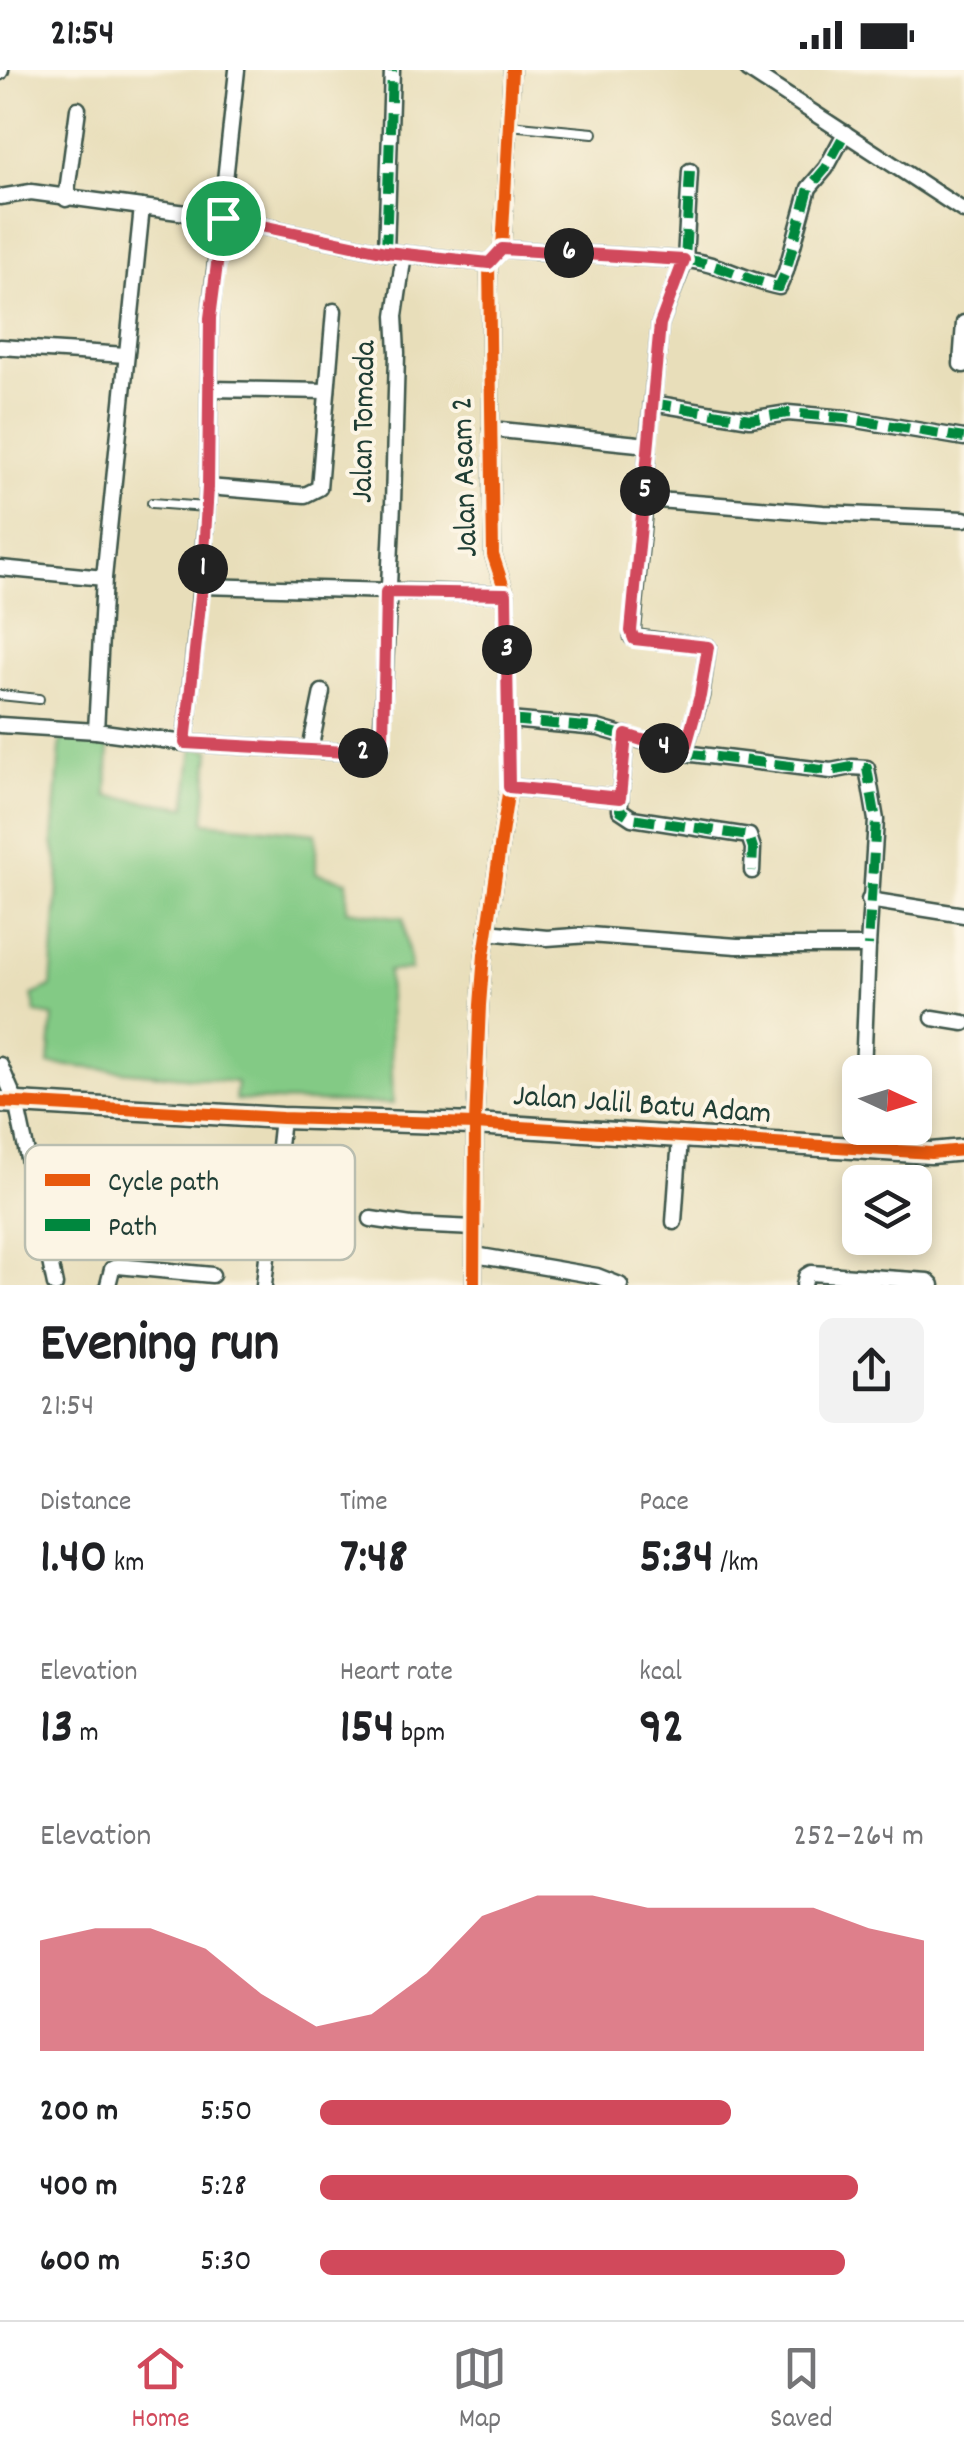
<!DOCTYPE html>
<html lang="en">
<head>
<meta charset="utf-8">
<style>
	:root { --surface:#fff; --page:#f2f2f2; --text:#202124; --muted:#757577; --line:#e0e0e0; --accent:#d1495b }
	body { margin:0; font-family:Dekko,sans-serif; background:var(--page); color:var(--text); height:100vh; display:flex; flex-direction:column; font-size:38px; white-space:nowrap }
	* { box-sizing:border-box; margin:0 }
	p { font-size:32px; color:var(--muted) }
	.icon { flex:none; width:55px; height:55px; fill:none; stroke:currentColor; stroke-width:2; stroke-linecap:round; stroke-linejoin:round }
	.map { position:relative; height:1215px; overflow:hidden }
	.sheet { display:flex; flex-direction:column; background:var(--surface); flex:1 }
	.sheet>* { flex:none }
	.needle { width:65px; rotate:94deg }
	.controls { position:absolute; left:842px; top:985px; display:grid; gap:20px }
	.controls a { display:grid; place-items:center; width:90px; height:90px; border-radius:15px; background:var(--surface); box-shadow:0 5px 15px #0003; font-size:50px }
	.pin { position:absolute; display:grid; place-items:center; width:85px; height:85px; color:#fff; margin:-42px; border:5px solid #fff; border-radius:50%; box-shadow:0 2px 10px #0007 }
	.km { position:absolute; width:50px; height:50px; margin:-25px; border-radius:50%; background:#222; color:#fff; font-size:28px; line-height:50px; text-align:center }
	.round { display:grid; place-items:center; flex:none; width:105px; height:105px; border-radius:15px; background:var(--page) }
	.head { display:flex; align-items:center; justify-content:space-between; height:170px; padding:0 40px }
	h1 { font-size:55px; font-weight:700; line-height:75px }
	.metrics { display:grid; grid-template-columns:repeat(3,1fr); gap:15px; height:170px; padding:10px 40px }
	.metrics div { display:grid; align-content:center }
	.metrics b { font-size:50px; font-weight:700 }
	.metrics small { font-size:28px; font-weight:400 }
	.metrics p { font-size:28px }
	.chart { height:280px; padding:20px 40px }
	.chart p { display:flex; justify-content:space-between }
	.chart svg { width:100%; height:180px; margin-top:10px; fill:var(--accent); opacity:.7 }
	ul { padding:0 40px; list-style:none; font-size:32px }
	li { display:grid; grid-template-columns:160px 120px 1fr; align-items:center; height:75px }
	li i { height:25px; border-radius:12px; background:var(--accent) }
	.status { display:flex; justify-content:space-between; align-items:center; height:70px; padding:0 50px; background:var(--surface); direction:ltr }
	.status svg { height:28px; fill:currentColor }
	.dock { display:flex; justify-content:space-around; align-items:center; height:140px; border-top:2px solid var(--line); background:var(--surface); font-size:28px; color:var(--muted) }
	.dock a { display:grid; justify-items:center; gap:5px }
	.dock .active { color:var(--accent) }
	.map>svg:first-child { display:block }
	.green { fill:#83ca85; stroke:#51845c; stroke-width:2.5 }
	.lines { fill:none; stroke-linecap:round; stroke-linejoin:round }
	.lane-casing { stroke:#3d5548; stroke-width:12 }
	.street-casing { stroke:#3d5548; stroke-width:19 }
	.secondary-casing { stroke:#3d5548; stroke-width:25 }
	.lane { stroke:#fff; stroke-width:8 }
	.street { stroke:#fff; stroke-width:14 }
	.secondary { stroke:#fff; stroke-width:20 }
	.quiet { stroke:#00873e; stroke-width:10; stroke-dasharray:20 10; stroke-linecap:butt }
	.cycleway-casing { stroke:#fcf5e5; stroke-width:19 }
	.cycleway { stroke:#e8590c; stroke-width:12 }
	.route-casing { stroke:#fff; stroke-width:20 }
	.route { stroke:#d1495b; stroke-width:12 }
	.labels { text-anchor:middle; dominant-baseline:central; stroke-width:8; stroke-linejoin:round; paint-order:stroke }
	.street-label { font-size:32px; fill:#1f3d34; stroke:#fcf5e5 }
	.key { fill:#fcf5e5; stroke:#babeb0; stroke-width:2.5 }
	.key-label { font-size:28px; fill:#1f3d34 }
</style>
</head>
<body>
<div class="status"><b>21:54</b><svg viewBox="0 0 49 12"><path d="M0 12V9h3v3zM5 12V6h3v6zM10 12V3h3v9zM15 12V0h3v12zM26 1h20v11H26zM47 4h2v5h-2z"/></svg></div>
<div class="map">
<svg width="964" height="1215" viewBox="0 0 964 1215">
	<rect width="100%" height="100%" fill="#fcf5e5"/>
	<filter id="ink" filterUnits="userSpaceOnUse"><feTurbulence type="fractalNoise" baseFrequency=".01" numOctaves="2"/><feDisplacementMap in="SourceGraphic" scale="20" xChannelSelector="R" yChannelSelector="G"/><feConvolveMatrix kernelMatrix="1 2 1 2 8 2 1 2 1" color-interpolation-filters="sRGB"/></filter>
	<filter id="wash" filterUnits="userSpaceOnUse"><feTurbulence type="fractalNoise" baseFrequency=".0048" numOctaves="4" result="noise"/><feDisplacementMap in="SourceGraphic" scale="40" xChannelSelector="R" yChannelSelector="G"/><feGaussianBlur stdDeviation="2.25" result="paint"/><feColorMatrix in="noise" values="0 0 0 0 0 0 0 0 0 0 0 0 0 0 0 0 0 1.4 0 .05"/><feComposite in="paint" operator="in"/></filter>
	<g filter="url(#wash)">
		<rect width="100%" height="100%" fill="#e8deba"/>
		<polygon class="green" points="61,666 109,670 107,726 186,737 193,677 210,680 204,752 316,763 316,803 347,811 347,840 403,848 411,900 388,901 393,1034 235,1030 237,1012 49,994 53,946 36,943 32,925 51,917 59,800 53,772"/>
	</g>
	<g filter="url(#ink)">
		<g class="lines">
			<g class="lane-casing">
				<g id="lane">
					<polyline points="509,55 593,63"/>
					<polyline points="152,433 206,437"/>
					<polyline points="0,625 39,629"/>
				</g>
			</g>
			<g class="street-casing">
				<g id="street">
					<polyline points="748,0 964,141"/>
					<polyline points="0,2 1,0"/>
					<path d="M690 101 685 190C717 192 746 211 779 217L786 201 809 118 826 98 845 63"/>
					<polyline points="0,127 31,122 223,148 386,182 489,193"/>
					<polyline points="66,129 78,39"/>
					<polyline points="502,179 685,190 660,254 648,375"/>
					<polyline points="386,182 392,0"/>
					<polyline points="964,253 961,294 964,295"/>
					<polyline points="0,277 126,285"/>
					<polyline points="210,319 327,321"/>
					<polyline points="652,333 750,349 788,343 845,348 964,368"/>
					<polyline points="491,359 648,375 645,429 823,443 964,449"/>
					<polyline points="208,417 305,425 319,418 334,241"/>
					<polyline points="645,429 632,567 708,577 701,626 684,683"/>
					<polyline points="0,498 104,508"/>
					<polyline points="201,516 506,524"/>
					<polyline points="509,650 598,658 684,683 831,701 852,697 867,698 876,750 868,876"/>
					<polyline points="0,655 96,661 185,673 201,516 208,417 210,248 237,0"/>
					<polyline points="96,661 104,508 142,137"/>
					<polyline points="185,673 364,683 381,678 393,434 397,283 395,246 404,184"/>
					<polyline points="310,680 322,622"/>
					<polyline points="509,717 620,728 626,665"/>
					<polyline points="620,728 620,740 632,748 749,766 753,778 752,801"/>
					<polyline points="869,830 964,845"/>
					<polyline points="487,862 547,868 589,865 737,876 868,876 863,1002"/>
					<polyline points="933,948 964,953"/>
					<polyline points="0,995 16,1032 55,1215"/>
					<polyline points="859,1078 860,1058"/>
					<polyline points="371,1149 411,1155 475,1158"/>
					<polyline points="674,1152 680,1068"/>
					<polyline points="475,1185 597,1206 620,1215"/>
					<polyline points="108,1215 112,1199 118,1196 212,1205"/>
					<polyline points="264,1215 282,1048"/>
					<polyline points="474,1215 475,1054 480,935 484,885 509,717 506,524 493,485 489,193 502,179 512,0"/>
					<polyline points="804,1215 806,1206 811,1203 928,1211 932,1215"/>
				</g>
			</g>
			<g class="secondary-casing">
				<polyline id="secondary" points="0,1032 282,1048 475,1054 931,1083 964,1080"/>
			</g>
			<use href="#lane" class="lane"/>
			<use href="#street" class="street"/>
			<use href="#secondary" class="secondary"/>
			<g class="quiet">
				<path d="M690 101 685 190C717 192 746 211 779 217L786 201 809 118 826 98 845 63"/>
				<polyline points="386,182 392,0"/>
				<polyline points="652,333 750,349 788,343 845,348 964,368"/>
				<polyline points="645,429 632,567 708,577 701,626 684,683"/>
				<polyline points="509,650 598,658 684,683 831,701 852,697 867,698 876,750 868,876"/>
				<polyline points="509,717 620,728 626,665"/>
				<polyline points="620,728 620,740 632,748 749,766 753,778 752,801"/>
			</g>
			<g class="cycleway-casing">
				<g id="cycleway">
					<polyline points="0,1032 282,1048 475,1054 931,1083 964,1080"/>
					<polyline points="474,1215 475,1054 480,935 484,885 509,717 506,524 493,485 489,193 502,179 512,0"/>
				</g>
			</g>
			<use href="#cycleway" class="cycleway"/>
		</g>
	</g>
	<g class="lines" filter="url(#ink)">
		<g class="route-casing">
			<polygon id="route" points="223,148 386,182 489,193 502,179 684,190 660,254 631,561 634,569 708,577 700,626 684,683 626,665 620,728 509,717 506,524 386,522 383,670 380,680 364,683 185,673 202,516 208,417 210,248"/>
		</g>
		<use href="#route" class="route"/>
	</g>
	<g class="labels">
		<g class="street-label">
			<text transform="translate(366 352) rotate(-89)">Jalan Tomada</text>
			<text transform="translate(467 407) rotate(-92)">Jalan Asam 2</text>
			<text transform="translate(642 1037) rotate(4)">Jalan Jalil Batu Adam</text>
		</g>
	</g>
	<rect x="25" y="1075" width="330" height="115" rx="15" class="key"/>
	<rect x="45" y="1104" width="45" height="12" fill="#e8590c"/>
	<rect x="45" y="1149" width="45" height="12" fill="#00873e"/>
	<g class="key-label">
		<text x="108" y="1120">Cycle path</text>
		<text x="108" y="1165">Path</text>
	</g>
</svg>
<div class="controls">
<a><svg class="needle" viewBox="-14 -14 28 28"><path d="M0-13l5 13h-10z" fill="#e53935"/><path d="M0 13l5-13h-10z" fill="#757577"/></svg></a>
<a><svg class="icon" aria-label="layers" viewBox="0 0 24 24"><path d="M12 4l9 5-9 5-9-5zM3 14l9 5 9-5"/></svg></a>
</div>
<div class="pin" style="left:223px;top:148px;background:#1e9e55"><svg class="icon" aria-label="arrive" viewBox="0 0 24 24"><path d="M6 21V4h12l-3 4 3 4H6"/></svg></div>
<b class="km" style="left:203px;top:499px">1</b>
<b class="km" style="left:363px;top:683px">2</b>
<b class="km" style="left:507px;top:580px">3</b>
<b class="km" style="left:664px;top:678px">4</b>
<b class="km" style="left:645px;top:421px">5</b>
<b class="km" style="left:569px;top:183px">6</b>
</div>
<section class="sheet">
<div class="head"><div><h1>Evening run</h1><p>21:54</p></div><a class="round"><svg class="icon" aria-label="share" viewBox="0 0 24 24"><path d="M12 15V3M7 8l5-5 5 5M5 13v7h14v-7"/></svg></a></div>
<div class="metrics">
<div><p>Distance</p><b>1.40<small> km</small></b></div>
<div><p>Time</p><b>7:48</b></div>
<div><p>Pace</p><b>5:34<small> /km</small></b></div>
</div>
<div class="metrics">
<div><p>Elevation</p><b>13<small> m</small></b></div>
<div><p>Heart rate</p><b>154<small> bpm</small></b></div>
<div><p>kcal</p><b>92</b></div>
</div>
<div class="chart"><p><span>Elevation</span>252–264 m</p>
<svg viewBox="0 0 160 44" preserveAspectRatio="none"><path d="M0 44V17L10 14L20 14L30 19L40 30L50 38L60 35L70 25L80 11L90 6L100 6L110 9L120 9L130 9L140 9L150 14L160 17V44z"/></svg>
</div>
<ul>
<li><b>200 m</b>5:50<i style="width:68%"></i></li>
<li><b>400 m</b>5:28<i style="width:89%"></i></li>
<li><b>600 m</b>5:30<i style="width:87%"></i></li>
</ul>
</section>
<nav class="dock">
<a class="active"><svg class="icon" aria-label="home" viewBox="0 0 24 24"><path d="M3 11l9-7 9 7M6 9v11h12V9"/></svg>Home</a>
<a><svg class="icon" aria-label="map" viewBox="0 0 24 24"><path d="M3 6l6-2 6 2 6-2v14l-6 2-6-2-6 2zM9 4v14M15 6v14"/></svg>Map</a>
<a><svg class="icon" aria-label="saved" viewBox="0 0 24 24"><path d="M7 4h10v16l-5-4-5 4z"/></svg>Saved</a>
</nav>
</body>
</html>
